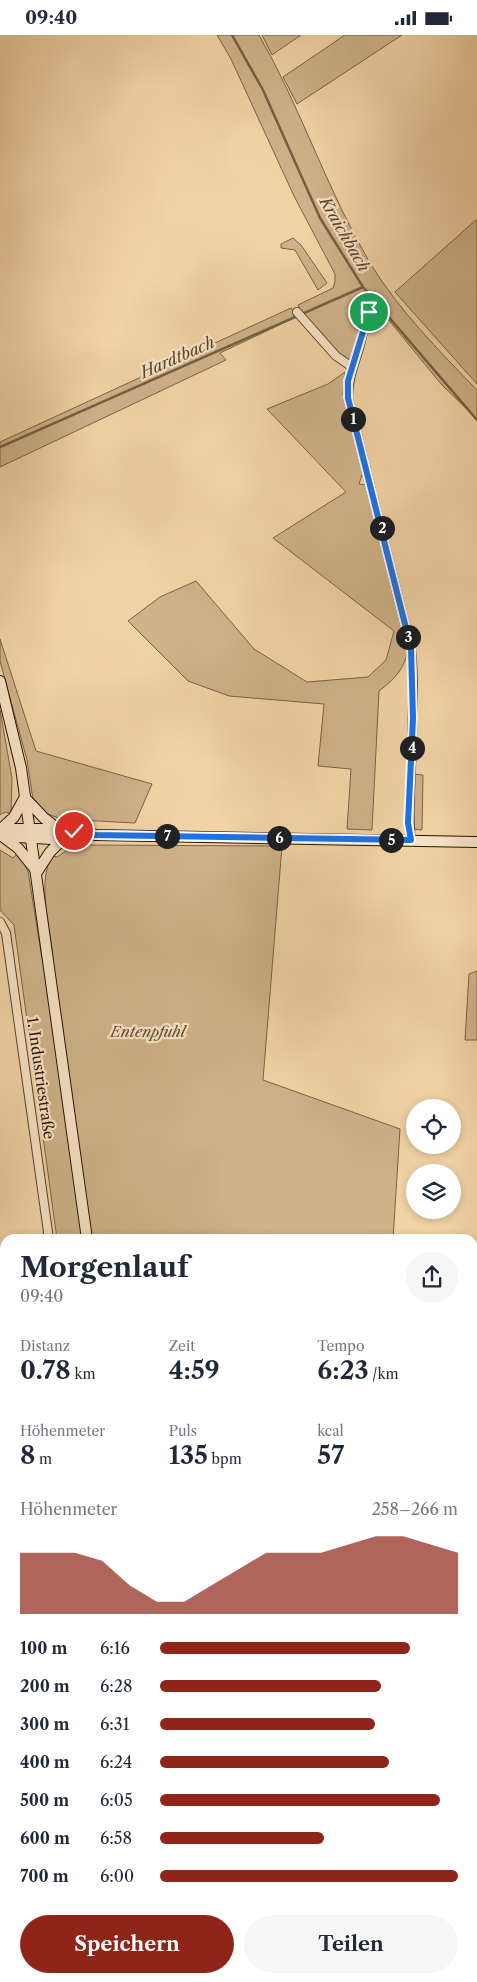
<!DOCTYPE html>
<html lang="de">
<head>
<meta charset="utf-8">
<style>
	:root { --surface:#fff; --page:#f6f6f7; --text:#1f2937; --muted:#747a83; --accent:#8f2418 }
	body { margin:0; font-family:"Libre Caslon Text",serif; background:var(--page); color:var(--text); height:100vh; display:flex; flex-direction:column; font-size:19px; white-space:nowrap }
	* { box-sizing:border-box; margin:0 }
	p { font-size:16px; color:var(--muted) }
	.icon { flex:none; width:28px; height:28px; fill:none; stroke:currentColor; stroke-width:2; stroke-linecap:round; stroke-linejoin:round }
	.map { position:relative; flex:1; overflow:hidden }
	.sheet { position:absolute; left:0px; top:1199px; width:478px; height:749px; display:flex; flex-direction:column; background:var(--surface); border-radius:15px 15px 0 0; box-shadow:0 2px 8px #0003 }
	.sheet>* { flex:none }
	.controls { position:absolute; left:406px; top:1064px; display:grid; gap:10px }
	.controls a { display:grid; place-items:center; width:55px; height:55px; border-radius:50%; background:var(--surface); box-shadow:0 2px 8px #0003; font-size:25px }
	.pin { position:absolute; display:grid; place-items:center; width:42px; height:42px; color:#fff; margin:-21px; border:2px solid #fff; border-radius:50%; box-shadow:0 1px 5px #0007 }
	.km { position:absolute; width:25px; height:25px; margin:-12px; border-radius:50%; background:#222; color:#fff; font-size:14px; line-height:25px; text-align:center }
	.round { display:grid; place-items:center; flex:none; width:52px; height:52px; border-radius:26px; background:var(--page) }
	.headline { display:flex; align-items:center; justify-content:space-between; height:85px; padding:0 20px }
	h1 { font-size:28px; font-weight:700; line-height:38px }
	.figures { display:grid; grid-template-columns:repeat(3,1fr); gap:8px; height:85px; padding:5px 20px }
	.figures div { display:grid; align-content:center }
	.figures b { font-size:25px; font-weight:700 }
	.figures small { font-size:14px; font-weight:400 }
	.figures p { font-size:14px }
	.chart { height:140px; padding:10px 20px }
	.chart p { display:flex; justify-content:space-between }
	.chart svg { width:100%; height:90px; margin-top:5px; fill:var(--accent); opacity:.7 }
	.button { display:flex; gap:10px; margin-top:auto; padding:10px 20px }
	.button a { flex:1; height:58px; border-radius:30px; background:var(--accent); color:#fff; font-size:20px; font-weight:700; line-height:58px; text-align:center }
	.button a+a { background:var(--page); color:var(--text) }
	ul { padding:0 20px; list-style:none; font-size:16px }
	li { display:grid; grid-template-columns:80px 60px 1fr; align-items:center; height:38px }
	li i { height:12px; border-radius:6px; background:var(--accent) }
	.status { display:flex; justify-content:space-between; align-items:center; height:35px; padding:0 25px; background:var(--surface); direction:ltr }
	.status svg { height:14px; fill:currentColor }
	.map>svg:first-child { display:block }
	.green { fill:#cfb28a; stroke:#796245 }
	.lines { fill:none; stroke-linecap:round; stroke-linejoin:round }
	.stream { stroke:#755f42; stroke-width:2.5 }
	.street-casing { stroke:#57432a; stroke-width:10 }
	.secondary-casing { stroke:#231300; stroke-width:12 }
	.street { stroke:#f7e2c5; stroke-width:8 }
	.secondary { stroke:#f7e2c5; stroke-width:10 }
	.route-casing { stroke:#fff; stroke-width:10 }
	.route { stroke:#1a73e8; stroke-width:6 }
	.labels { text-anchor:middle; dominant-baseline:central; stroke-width:4.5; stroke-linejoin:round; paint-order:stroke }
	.park-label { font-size:15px; font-style:italic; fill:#5f4b30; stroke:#f7e2c5 }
	.street-label { font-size:15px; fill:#231300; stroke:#f7e2c5 }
	.water-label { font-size:16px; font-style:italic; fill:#5a462c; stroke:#f7e2c5 }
</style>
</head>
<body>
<div class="status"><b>09:40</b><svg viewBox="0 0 49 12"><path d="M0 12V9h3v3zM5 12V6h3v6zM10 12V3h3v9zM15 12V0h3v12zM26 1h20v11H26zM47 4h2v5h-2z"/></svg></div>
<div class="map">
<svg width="477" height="1947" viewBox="0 0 477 1947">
	<rect width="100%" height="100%" fill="#f2d3a6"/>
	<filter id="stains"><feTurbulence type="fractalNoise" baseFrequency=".004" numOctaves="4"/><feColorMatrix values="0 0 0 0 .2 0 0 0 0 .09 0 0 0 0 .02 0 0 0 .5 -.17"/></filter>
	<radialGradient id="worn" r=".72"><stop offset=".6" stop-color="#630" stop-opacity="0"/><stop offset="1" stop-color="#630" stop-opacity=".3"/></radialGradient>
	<g class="green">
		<path d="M217 0H259C301 73 327 155 370 228 398 274 439 316 477 355V384L441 349 388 284 372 269 369 268 363 282 351 326C328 318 307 291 298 270L333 253 335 247V239L294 161 231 24Z"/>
		<polygon points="262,0 301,0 272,20"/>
		<polygon points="345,0 402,0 297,69 283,42"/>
		<polygon points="477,184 477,349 395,257"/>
		<polygon points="293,203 301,210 327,248 318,255 295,215 281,213 281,209"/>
		<polygon points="291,273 296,282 220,318 226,325 0,432 0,407"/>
		<path d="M345 337 343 359 364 434 359 449 368 450 408 613C406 632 395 644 379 656L372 795 347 794 351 734 318 731 324 669 229 661 188 646 128 586 160 562 196 546 254 614 307 647 368 642 386 625 394 596 273 503 346 457 267 374 328 349Z"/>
		<polygon points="0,604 36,716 152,749 135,788 61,784 48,779 44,780 34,766 32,758 27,725 0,626"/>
		<polygon points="0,675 12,743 11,778 5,777 0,780"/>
		<polygon points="413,739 423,740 422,795 411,794"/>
		<path d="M82 810 282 811 263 1045 400 1094 393 1204H57L14 890 0 875V815L13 823 18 818 28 836 42 924 53 922C50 893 37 846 52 821L57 822 72 812Z"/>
		<polygon points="477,936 477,1005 465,1005 469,939"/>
		<polygon points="473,1479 477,1483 477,1947 58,1947 86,1942 472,1942"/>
	</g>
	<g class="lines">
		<g class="stream">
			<polyline points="232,0 263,55 320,183 363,252 477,385"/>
			<polyline points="0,412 363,252"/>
		</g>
		<g class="street-casing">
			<g id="street">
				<path d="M373 271C363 284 364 298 359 313 354 330 348 344 348 363L411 613C415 654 412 695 411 736 410 760 408 782 411 805"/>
				<polyline points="297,277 336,321 352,332"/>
				<polyline points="0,887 6,898 49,1204"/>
			</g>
		</g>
		<g class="secondary-casing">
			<g id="secondary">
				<polyline points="0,646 21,733 87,1204"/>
				<polyline points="25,763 44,783 58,794"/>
				<polyline points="2,793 14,782 25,762"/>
				<polyline points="0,794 59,794 96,800 477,807"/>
				<polyline points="0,801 52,804 87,801"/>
				<polyline points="2,801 18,813 35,834"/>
				<polyline points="37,837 50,817 63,804"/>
				<polyline points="179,1942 179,1947"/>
			</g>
		</g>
		<use href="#street" class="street"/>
		<use href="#secondary" class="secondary"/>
	</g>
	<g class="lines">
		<g class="route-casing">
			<polyline id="route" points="74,796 96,800 411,805 408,788 413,683 411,613 348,363 348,346 369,277"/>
		</g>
		<use href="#route" class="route"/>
	</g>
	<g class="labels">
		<g class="park-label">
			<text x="148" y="996">Entenpfuhl</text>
		</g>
		<g class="street-label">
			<text transform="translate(41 1043) rotate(82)">1. Industriestraße</text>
		</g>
		<g class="water-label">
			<text transform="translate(345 199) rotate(60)">Kraichbach</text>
			<text transform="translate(177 322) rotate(-24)">Hardtbach</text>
		</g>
	</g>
	<rect width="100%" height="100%" filter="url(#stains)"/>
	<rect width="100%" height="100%" fill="url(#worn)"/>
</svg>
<div class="controls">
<a><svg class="icon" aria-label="locate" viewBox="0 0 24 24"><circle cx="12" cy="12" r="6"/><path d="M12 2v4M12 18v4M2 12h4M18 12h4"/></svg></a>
<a><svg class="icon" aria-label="layers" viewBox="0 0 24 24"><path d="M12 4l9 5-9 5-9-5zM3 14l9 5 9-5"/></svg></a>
</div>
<div class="pin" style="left:369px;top:277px;background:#1e9e55"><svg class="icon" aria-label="arrive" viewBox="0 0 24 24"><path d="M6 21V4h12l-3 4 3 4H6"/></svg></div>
<div class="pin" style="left:74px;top:796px;background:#d93025"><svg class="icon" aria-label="check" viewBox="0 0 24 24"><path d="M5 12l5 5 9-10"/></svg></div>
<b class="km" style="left:353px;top:384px">1</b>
<b class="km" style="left:382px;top:493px">2</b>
<b class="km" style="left:408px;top:602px">3</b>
<b class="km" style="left:412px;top:713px">4</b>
<b class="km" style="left:391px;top:805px">5</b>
<b class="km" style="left:279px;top:803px">6</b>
<b class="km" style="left:167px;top:801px">7</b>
<section class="sheet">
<div class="headline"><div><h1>Morgenlauf</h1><p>09:40</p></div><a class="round"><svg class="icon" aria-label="share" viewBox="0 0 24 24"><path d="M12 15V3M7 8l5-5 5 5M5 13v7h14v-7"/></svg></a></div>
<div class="figures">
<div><p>Distanz</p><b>0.78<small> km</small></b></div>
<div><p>Zeit</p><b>4:59</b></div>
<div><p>Tempo</p><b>6:23<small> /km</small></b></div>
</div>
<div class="figures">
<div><p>Höhenmeter</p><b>8<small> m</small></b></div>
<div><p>Puls</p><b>135<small> bpm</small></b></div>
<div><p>kcal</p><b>57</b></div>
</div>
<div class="chart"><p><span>Höhenmeter</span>258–266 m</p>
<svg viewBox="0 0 160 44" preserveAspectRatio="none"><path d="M0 44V14L10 14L20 14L30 18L40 30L50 38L60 38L70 30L80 22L90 14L100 14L110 14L120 10L130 6L140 6L150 10L160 14V44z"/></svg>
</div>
<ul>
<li><b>100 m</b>6:16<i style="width:84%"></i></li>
<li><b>200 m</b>6:28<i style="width:74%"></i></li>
<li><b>300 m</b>6:31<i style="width:72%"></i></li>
<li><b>400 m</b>6:24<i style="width:77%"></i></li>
<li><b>500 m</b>6:05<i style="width:94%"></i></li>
<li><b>600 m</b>6:58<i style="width:55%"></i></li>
<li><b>700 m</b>6:00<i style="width:100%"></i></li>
</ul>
<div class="button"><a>Speichern</a><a>Teilen</a></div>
</section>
</div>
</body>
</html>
